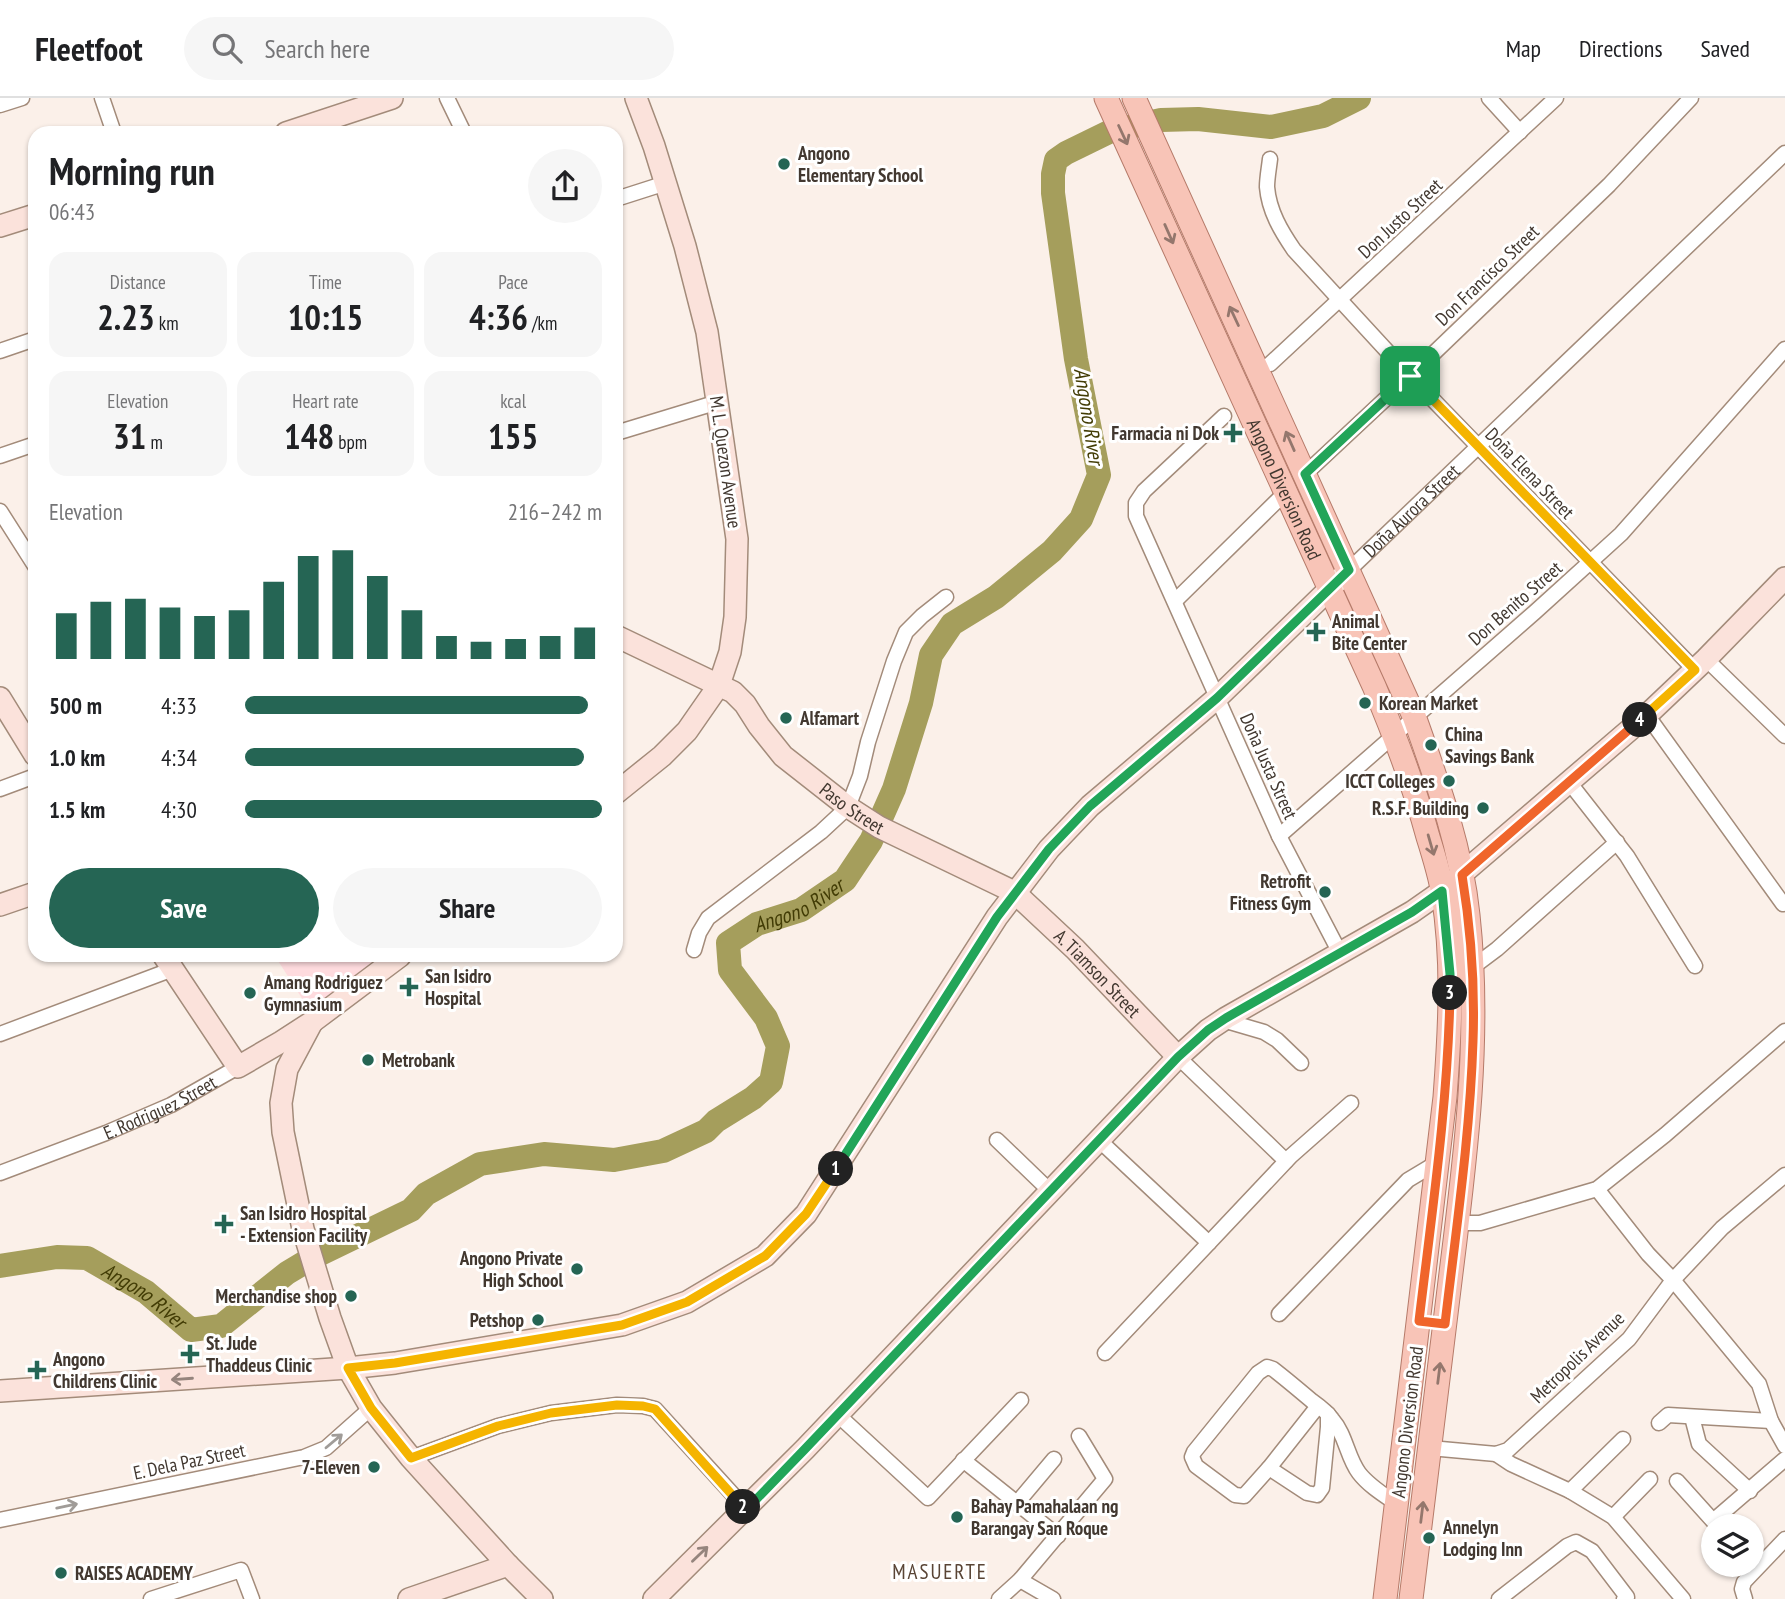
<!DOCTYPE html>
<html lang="en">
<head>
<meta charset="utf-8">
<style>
	:root { --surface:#fff; --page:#f6f6f6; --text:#202124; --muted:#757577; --line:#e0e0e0; --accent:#256554 }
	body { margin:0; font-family:"PT Sans Narrow",sans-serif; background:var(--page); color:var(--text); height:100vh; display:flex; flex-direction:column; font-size:26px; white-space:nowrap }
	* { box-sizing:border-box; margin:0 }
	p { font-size:23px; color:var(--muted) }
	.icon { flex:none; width:38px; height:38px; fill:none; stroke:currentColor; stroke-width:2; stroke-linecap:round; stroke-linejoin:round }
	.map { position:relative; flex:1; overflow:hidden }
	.panel { position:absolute; left:28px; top:28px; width:595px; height:836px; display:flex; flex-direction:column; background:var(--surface); border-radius:21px; box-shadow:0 2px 5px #0004 }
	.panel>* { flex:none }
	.tools { position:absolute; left:1701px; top:1416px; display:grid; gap:14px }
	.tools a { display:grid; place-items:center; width:63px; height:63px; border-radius:50%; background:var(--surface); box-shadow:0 2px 5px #0004; font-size:35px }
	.pin { position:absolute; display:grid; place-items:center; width:60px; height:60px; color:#fff; margin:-30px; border-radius:14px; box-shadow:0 4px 10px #0006 }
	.km { position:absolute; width:35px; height:35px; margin:-18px; border-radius:50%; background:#222; color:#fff; font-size:19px; line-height:35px; text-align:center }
	.round { display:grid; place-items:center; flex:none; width:74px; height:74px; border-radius:37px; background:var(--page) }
	.head { display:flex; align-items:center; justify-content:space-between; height:119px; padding:0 21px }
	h1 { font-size:38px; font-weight:700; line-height:52px }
	.metrics { display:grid; grid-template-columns:repeat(3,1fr); gap:10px; height:119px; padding:7px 21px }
	.metrics div { display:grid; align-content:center; border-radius:18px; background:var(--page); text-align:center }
	.metrics b { font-size:35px; font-weight:700 }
	.metrics small { font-size:19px; font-weight:400 }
	.metrics p { font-size:19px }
	.chart { height:196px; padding:14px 21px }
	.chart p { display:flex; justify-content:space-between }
	.chart svg { width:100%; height:126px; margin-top:7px; stroke:var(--accent); stroke-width:6 }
	.button { display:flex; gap:14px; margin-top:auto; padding:14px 21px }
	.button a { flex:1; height:80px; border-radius:42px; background:var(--accent); color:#fff; font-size:28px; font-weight:700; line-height:80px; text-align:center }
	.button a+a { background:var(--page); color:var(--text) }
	ul { padding:0 21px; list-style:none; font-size:23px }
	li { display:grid; grid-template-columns:112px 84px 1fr; align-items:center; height:52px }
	li i { height:18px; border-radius:9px; background:var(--accent) }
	header { display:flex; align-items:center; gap:42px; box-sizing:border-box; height:98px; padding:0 35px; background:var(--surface); border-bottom:2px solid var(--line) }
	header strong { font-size:33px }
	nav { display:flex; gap:38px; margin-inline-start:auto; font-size:24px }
	.search { width:490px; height:63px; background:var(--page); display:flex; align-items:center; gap:18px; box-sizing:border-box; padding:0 24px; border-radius:38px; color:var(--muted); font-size:26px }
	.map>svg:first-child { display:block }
	.green { fill:#fedbde }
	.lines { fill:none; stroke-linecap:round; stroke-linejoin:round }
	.river { stroke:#a59e5c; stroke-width:24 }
	.street-casing { stroke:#a38b7a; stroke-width:17 }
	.secondary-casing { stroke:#a38b7a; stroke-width:24 }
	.primary-casing { stroke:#b57a69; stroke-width:25 }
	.street { stroke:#fff; stroke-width:14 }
	.secondary { stroke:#fbe2db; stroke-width:21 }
	.primary { stroke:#f8c4b7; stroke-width:23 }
	.oneway { stroke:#94776d }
	.oneway2 { stroke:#95847d }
	.oneway3 { stroke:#a09c98 }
	.split-1-casing { stroke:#fff; stroke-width:14 }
	.split-2-casing { stroke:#fff; stroke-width:14 }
	.split-3-casing { stroke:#fff; stroke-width:14 }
	.split-4-casing { stroke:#fff; stroke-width:14 }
	.split-5-casing { stroke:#fff; stroke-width:14 }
	.split-1 { stroke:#22a559; stroke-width:9 }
	.split-2 { stroke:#f5b400; stroke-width:9 }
	.split-3 { stroke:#22a559; stroke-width:9 }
	.split-4 { stroke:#f0652b; stroke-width:9 }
	.split-5 { stroke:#f5b400; stroke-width:9 }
	.poi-dot { fill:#256554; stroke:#fff; stroke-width:2.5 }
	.labels { text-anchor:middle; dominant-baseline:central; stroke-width:6; stroke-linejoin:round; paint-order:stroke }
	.poi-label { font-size:19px; font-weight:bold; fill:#423830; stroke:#fff; text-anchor:start }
	.street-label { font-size:19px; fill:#423830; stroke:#fff }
	.water-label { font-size:21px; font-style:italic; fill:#423c05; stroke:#fff }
	.neighbourhood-label { font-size:21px; letter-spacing:2px; fill:#594435; stroke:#fff }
</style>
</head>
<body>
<header>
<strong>Fleetfoot</strong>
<div class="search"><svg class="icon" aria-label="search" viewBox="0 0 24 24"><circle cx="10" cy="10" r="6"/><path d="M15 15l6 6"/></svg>Search here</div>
<nav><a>Map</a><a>Directions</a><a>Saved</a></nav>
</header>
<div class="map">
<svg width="1785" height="1501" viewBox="0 0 1785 1501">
	<rect width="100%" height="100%" fill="#fbf0e9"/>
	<polygon class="green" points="275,858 387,858 310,913"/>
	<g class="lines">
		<path class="river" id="s1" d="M0 1168 57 1159 87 1160 146 1194 191 1232 221 1228 287 1175 312 1160 411 1112 426 1096 480 1066 544 1056 614 1062 663 1053 706 1033 716 1023 753 1000 771 984 778 948 766 920 730 872 728 845 757 826 801 812 845 782 871 743 894 691 921 605 931 557 952 526 996 499 1052 453 1081 421 1099 377 1076 261 1053 95V76L1056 62 1066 55 1111 33 1161 22 1198 21 1271 29 1323 18 1359 0"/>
		<g class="street-casing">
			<g id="street">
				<polyline points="102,0 114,35"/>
				<polyline points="447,0 464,35"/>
				<polyline points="1489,0 1520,34"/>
				<polyline points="0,7 22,0"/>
				<path d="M1270 61C1269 70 1267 80 1267 89 1269 113 1281 133 1294 152L1410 278 1695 572"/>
				<polyline points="616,101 666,85"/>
				<polyline points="0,253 35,241"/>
				<polyline points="1270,266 1556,0"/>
				<polyline points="1224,318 1144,393 1136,405 1136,418 1279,738 1340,855"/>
				<polyline points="616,335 718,304"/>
				<polyline points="0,358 35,346"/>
				<polyline points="1305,376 1410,278 1609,87 1691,0"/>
				<polyline points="0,413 35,468"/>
				<path id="s2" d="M1349 472 1785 55"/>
				<polyline points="1175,503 1286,394"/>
				<polyline points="1706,561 1785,638"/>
				<polyline points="1647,617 1783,806"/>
				<polyline points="1569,684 1627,758 1695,868"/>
				<polyline points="0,691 35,678"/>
				<polyline points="1279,738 1535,514 1621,436 1785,251"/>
				<polyline points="694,852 699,835 708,820 821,734 848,709 860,678 868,644 894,563 906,534 922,518 946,499"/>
				<polyline points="1473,869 1497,851 1617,744"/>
				<polyline points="1223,922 1264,934 1277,942 1301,965"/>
				<polyline points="0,936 173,871"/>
				<polyline points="1178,959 1286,1063"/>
				<polyline points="997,1042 1051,1094"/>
				<polyline points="1100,1043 1209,1145"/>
				<path id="s3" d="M0 1075 106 1035 171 1007 238 969"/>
				<polyline points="1597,1091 1648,1156 1673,1182 1759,1286 1771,1323 1785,1348"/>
				<polyline points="1457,1125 1480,1125 1597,1091 1665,1037 1785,933"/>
				<polyline points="1279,1216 1408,1082 1438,1064"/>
				<polyline points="1105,1255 1291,1058 1351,1005"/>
				<path d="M1318 1308 1269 1370 1244 1398 1235 1397 1196 1368 1192 1359 1194 1354 1258 1275 1267 1269 1273 1271C1286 1281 1299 1292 1312 1303 1319 1308 1327 1314 1332 1321 1346 1337 1347 1359 1359 1375 1369 1388 1384 1397 1397 1406"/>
				<polyline points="838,1317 928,1400 1021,1302"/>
				<polyline points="1692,1319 1699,1346 1750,1393"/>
				<polyline points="1659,1325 1668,1317 1771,1323"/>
				<polyline points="1430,1350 1496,1356 1508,1352 1629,1241 1673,1182 1722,1130 1785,1077"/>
				<polyline points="1496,1356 1511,1366 1570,1393 1613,1419 1683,1501"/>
				<polyline points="411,1360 498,1328 551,1315 617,1307 643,1308 655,1311 746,1411"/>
				<polyline points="963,1362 1058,1438"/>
				<polyline points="1269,1370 1307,1395 1317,1397 1322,1390 1328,1329 1328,1316"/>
				<polyline points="1677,1383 1713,1423 1785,1361"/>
				<polyline points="1570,1393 1623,1341"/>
				<polyline points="1017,1405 1054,1361"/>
				<polyline points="1613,1419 1650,1381"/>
				<polyline points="0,1422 304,1359 326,1350 371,1310"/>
				<polyline points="1020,1482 1053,1501"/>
				<polyline points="151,1501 241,1472 252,1501"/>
				<polyline points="999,1501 1020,1482 1105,1381 1079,1338"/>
				<polyline points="1499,1501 1567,1448 1576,1444 1592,1453 1627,1499 1624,1501"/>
				<polyline points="1745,1501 1742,1491 1744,1484 1785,1441"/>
			</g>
		</g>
		<g class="secondary-casing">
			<g id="secondary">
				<polyline points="286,35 392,0"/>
				<polyline points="0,128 35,117"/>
				<path id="s4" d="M616 538 733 594 745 606 759 628 783 658 848 709 879 729 1014 794 1075 851 1178 959"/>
				<polyline points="0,600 35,657"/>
				<polyline points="616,695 662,658 687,633 719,587 730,554 735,519 737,441 707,234 685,148 654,48 636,0"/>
				<polyline points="0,807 35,795"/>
				<polyline points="164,858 238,969 281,944 312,924 400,858"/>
				<polyline points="312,924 287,971 281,1005 283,1034 303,1131 330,1220 348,1270 371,1310 411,1360 508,1467 542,1501"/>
				<polyline points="0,1293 348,1270 395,1265 622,1227 687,1204 765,1158 806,1116 997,819 1049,751 1090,708 1217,600 1349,472"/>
				<polyline points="409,1501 508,1467"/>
				<polyline points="654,1501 805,1351 1178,959 1208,932 1226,920 1412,814 1442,793 1647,617 1706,561 1785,480"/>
			</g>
		</g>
		<g class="primary-casing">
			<g id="primary">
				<path id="s5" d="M1106 0 1374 588C1395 638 1414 687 1428 739 1434 758 1440 777 1443 796 1454 864 1450 932 1445 999L1385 1501"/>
				<path d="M1134 0 1414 618C1437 683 1461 748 1468 817 1481 937 1466 1056 1451 1175 1438 1284 1424 1392 1411 1501"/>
			</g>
		</g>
		<use href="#street" class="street"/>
		<use href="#secondary" class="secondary"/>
		<use href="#primary" class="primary"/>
	</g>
	<defs><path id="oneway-shaft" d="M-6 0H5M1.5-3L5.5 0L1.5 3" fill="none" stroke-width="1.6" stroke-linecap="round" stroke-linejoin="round" transform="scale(1.75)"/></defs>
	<g class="oneway">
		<use href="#oneway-shaft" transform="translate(1123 37) rotate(65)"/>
		<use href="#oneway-shaft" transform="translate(1169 136) rotate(66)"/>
		<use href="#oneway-shaft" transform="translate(1234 218) rotate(-115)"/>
		<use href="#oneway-shaft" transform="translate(1290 343) rotate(-114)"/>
		<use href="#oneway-shaft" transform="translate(1431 747) rotate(74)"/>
		<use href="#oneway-shaft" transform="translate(1439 1275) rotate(-83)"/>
		<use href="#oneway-shaft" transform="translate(1422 1414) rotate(-83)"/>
	</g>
	<g class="oneway2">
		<use href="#oneway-shaft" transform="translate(182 1281) rotate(176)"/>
		<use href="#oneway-shaft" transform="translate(700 1456) rotate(-44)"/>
	</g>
	<g class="oneway3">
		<use href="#oneway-shaft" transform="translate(334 1343) rotate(-40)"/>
		<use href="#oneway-shaft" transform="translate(67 1408) rotate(-12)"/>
	</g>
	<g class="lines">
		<g class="split-1-casing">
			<polyline id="split-1" points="836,1071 997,819 1049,751 1090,708 1217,600 1349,472 1305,376 1410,278"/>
		</g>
		<g class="split-2-casing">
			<polyline id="split-2" points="743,1409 655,1311 643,1308 617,1307 551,1315 498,1328 411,1360 371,1310 348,1270 395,1265 622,1227 687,1204 765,1158 806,1116 836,1071"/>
		</g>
		<g class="split-3-casing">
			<polyline id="split-3" points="743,1409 746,1412 805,1351 1178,959 1208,932 1226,920 1412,814 1442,793 1450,876 1450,895"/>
		</g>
		<g class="split-4-casing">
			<path id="split-4" d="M1450 895C1448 1005 1432 1114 1419 1223L1445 1226C1456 1132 1470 1038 1473 943 1475 888 1471 832 1462 777L1640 622"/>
		</g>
		<g class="split-5-casing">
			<polyline id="split-5" points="1410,278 1695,572 1640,622"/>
		</g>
		<use href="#split-1" class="split-1"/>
		<use href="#split-2" class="split-2"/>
		<use href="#split-3" class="split-3"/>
		<use href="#split-4" class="split-4"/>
		<use href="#split-5" class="split-5"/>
	</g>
	<g class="poi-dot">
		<circle cx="784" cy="66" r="7"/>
		<path d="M1229.5 324.5h7v7h7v7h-7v7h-7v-7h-7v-7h7z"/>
		<path d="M1312.5 523.5h7v7h7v7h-7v7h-7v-7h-7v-7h7z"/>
		<circle cx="1365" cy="605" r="7"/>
		<circle cx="786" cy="620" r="7"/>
		<circle cx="1431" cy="647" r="7"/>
		<circle cx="1449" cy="683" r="7"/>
		<circle cx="1483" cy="710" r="7"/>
		<circle cx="1325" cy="794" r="7"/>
		<path d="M405.5 878.5h7v7h7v7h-7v7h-7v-7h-7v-7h7z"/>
		<circle cx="250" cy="895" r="7"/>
		<circle cx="368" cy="962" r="7"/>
		<path d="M220.5 1115.5h7v7h7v7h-7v7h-7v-7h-7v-7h7z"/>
		<circle cx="577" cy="1171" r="7"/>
		<circle cx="351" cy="1198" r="7"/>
		<circle cx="538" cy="1222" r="7"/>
		<path d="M186.5 1245.5h7v7h7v7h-7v7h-7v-7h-7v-7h7z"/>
		<path d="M33.5 1261.5h7v7h7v7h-7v7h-7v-7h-7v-7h7z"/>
		<circle cx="374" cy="1369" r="7"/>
		<circle cx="957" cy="1419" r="7"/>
		<circle cx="1429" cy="1440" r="7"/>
		<circle cx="61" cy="1475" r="7"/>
	</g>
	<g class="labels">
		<g class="poi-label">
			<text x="798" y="55">Angono<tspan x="798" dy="22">Elementary School</tspan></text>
			<text x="1219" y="335" text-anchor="end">Farmacia ni Dok</text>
			<text x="1332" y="523">Animal<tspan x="1332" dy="22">Bite Center</tspan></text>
			<text x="1379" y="605">Korean Market</text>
			<text x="800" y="620">Alfamart</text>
			<text x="1445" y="636">China<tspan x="1445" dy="22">Savings Bank</tspan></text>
			<text x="1435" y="683" text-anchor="end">ICCT Colleges</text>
			<text x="1469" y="710" text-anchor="end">R.S.F. Building</text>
			<text x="1311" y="783" text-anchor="end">Retrofit<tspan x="1311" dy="22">Fitness Gym</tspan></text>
			<text x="425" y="878">San Isidro<tspan x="425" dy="22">Hospital</tspan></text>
			<text x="264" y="884">Amang Rodriguez<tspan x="264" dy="22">Gymnasium</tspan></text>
			<text x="382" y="962">Metrobank</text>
			<text x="240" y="1115">San Isidro Hospital<tspan x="240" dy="22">- Extension Facility</tspan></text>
			<text x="563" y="1160" text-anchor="end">Angono Private<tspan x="563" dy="22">High School</tspan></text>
			<text x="337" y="1198" text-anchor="end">Merchandise shop</text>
			<text x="524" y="1222" text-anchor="end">Petshop</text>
			<text x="206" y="1245">St. Jude<tspan x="206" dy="22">Thaddeus Clinic</tspan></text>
			<text x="53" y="1261">Angono<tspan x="53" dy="22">Childrens Clinic</tspan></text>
			<text x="360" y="1369" text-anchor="end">7-Eleven</text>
			<text x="971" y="1408">Bahay Pamahalaan ng<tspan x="971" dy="22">Barangay San Roque</tspan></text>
			<text x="1443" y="1429">Annelyn<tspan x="1443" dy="22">Lodging Inn</tspan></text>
			<text x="75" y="1475">RAISES ACADEMY</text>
		</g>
		<g class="street-label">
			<text transform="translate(1400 120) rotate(-43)">Don Justo Street</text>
			<text transform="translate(1487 177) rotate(-44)">Don Francisco Street</text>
			<text transform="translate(726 364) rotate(82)">M. L. Quezon Avenue</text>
			<text transform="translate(1530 375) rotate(46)">Doña Elena Street</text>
			<text stroke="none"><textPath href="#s5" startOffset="430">Angono Diversion Road</textPath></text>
			<text stroke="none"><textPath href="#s2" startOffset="86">Doña Aurora Street</textPath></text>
			<text transform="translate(1515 505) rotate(-41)">Don Benito Street</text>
			<text transform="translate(1269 668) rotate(66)">Doña Justa Street</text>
			<text stroke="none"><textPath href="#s4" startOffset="298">Paso Street</textPath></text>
			<text stroke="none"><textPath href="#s4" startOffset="597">A. Tiamson Street</textPath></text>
			<text stroke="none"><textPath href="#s3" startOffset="173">E. Rodriguez Street</textPath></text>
			<text transform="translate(1577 1259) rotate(-44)">Metropolis Avenue</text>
			<text transform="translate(1407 1324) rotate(-83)">Angono Diversion Road</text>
			<text transform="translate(189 1363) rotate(-12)">E. Dela Paz Street</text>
		</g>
		<g class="water-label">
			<text transform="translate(1089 318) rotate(81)">Angono River</text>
			<text stroke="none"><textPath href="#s1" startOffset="1101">Angono River</textPath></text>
			<text stroke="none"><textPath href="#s1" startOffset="156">Angono River</textPath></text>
		</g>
		<g class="neighbourhood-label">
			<text x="940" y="1473">MASUERTE</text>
		</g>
	</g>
</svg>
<div class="tools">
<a><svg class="icon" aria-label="layers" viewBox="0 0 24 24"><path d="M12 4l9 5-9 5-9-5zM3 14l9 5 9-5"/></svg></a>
</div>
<div class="pin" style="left:1410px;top:278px;background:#1e9e55"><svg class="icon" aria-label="arrive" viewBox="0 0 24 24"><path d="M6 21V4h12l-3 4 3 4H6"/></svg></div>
<b class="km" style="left:836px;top:1071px">1</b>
<b class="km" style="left:743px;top:1409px">2</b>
<b class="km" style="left:1450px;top:895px">3</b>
<b class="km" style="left:1640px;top:622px">4</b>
<section class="panel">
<div class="head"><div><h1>Morning run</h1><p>06:43</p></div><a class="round"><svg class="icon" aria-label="share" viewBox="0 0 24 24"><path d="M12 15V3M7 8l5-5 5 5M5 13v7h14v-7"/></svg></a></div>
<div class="metrics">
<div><p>Distance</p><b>2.23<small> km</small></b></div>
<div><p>Time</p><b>10:15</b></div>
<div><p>Pace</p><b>4:36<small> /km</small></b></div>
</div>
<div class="metrics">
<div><p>Elevation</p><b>31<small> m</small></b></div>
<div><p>Heart rate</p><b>148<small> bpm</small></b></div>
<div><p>kcal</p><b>155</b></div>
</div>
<div class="chart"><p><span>Elevation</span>216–242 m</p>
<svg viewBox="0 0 160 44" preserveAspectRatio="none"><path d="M5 44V28M15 44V24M25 44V23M35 44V26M45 44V29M55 44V27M65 44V17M75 44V8M85 44V6M95 44V15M105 44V27M115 44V36M125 44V38M135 44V37M145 44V36M155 44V33"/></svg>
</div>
<ul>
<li><b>500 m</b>4:33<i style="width:96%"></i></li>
<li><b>1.0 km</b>4:34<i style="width:95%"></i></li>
<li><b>1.5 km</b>4:30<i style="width:100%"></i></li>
</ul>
<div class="button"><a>Save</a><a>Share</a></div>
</section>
</div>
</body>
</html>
